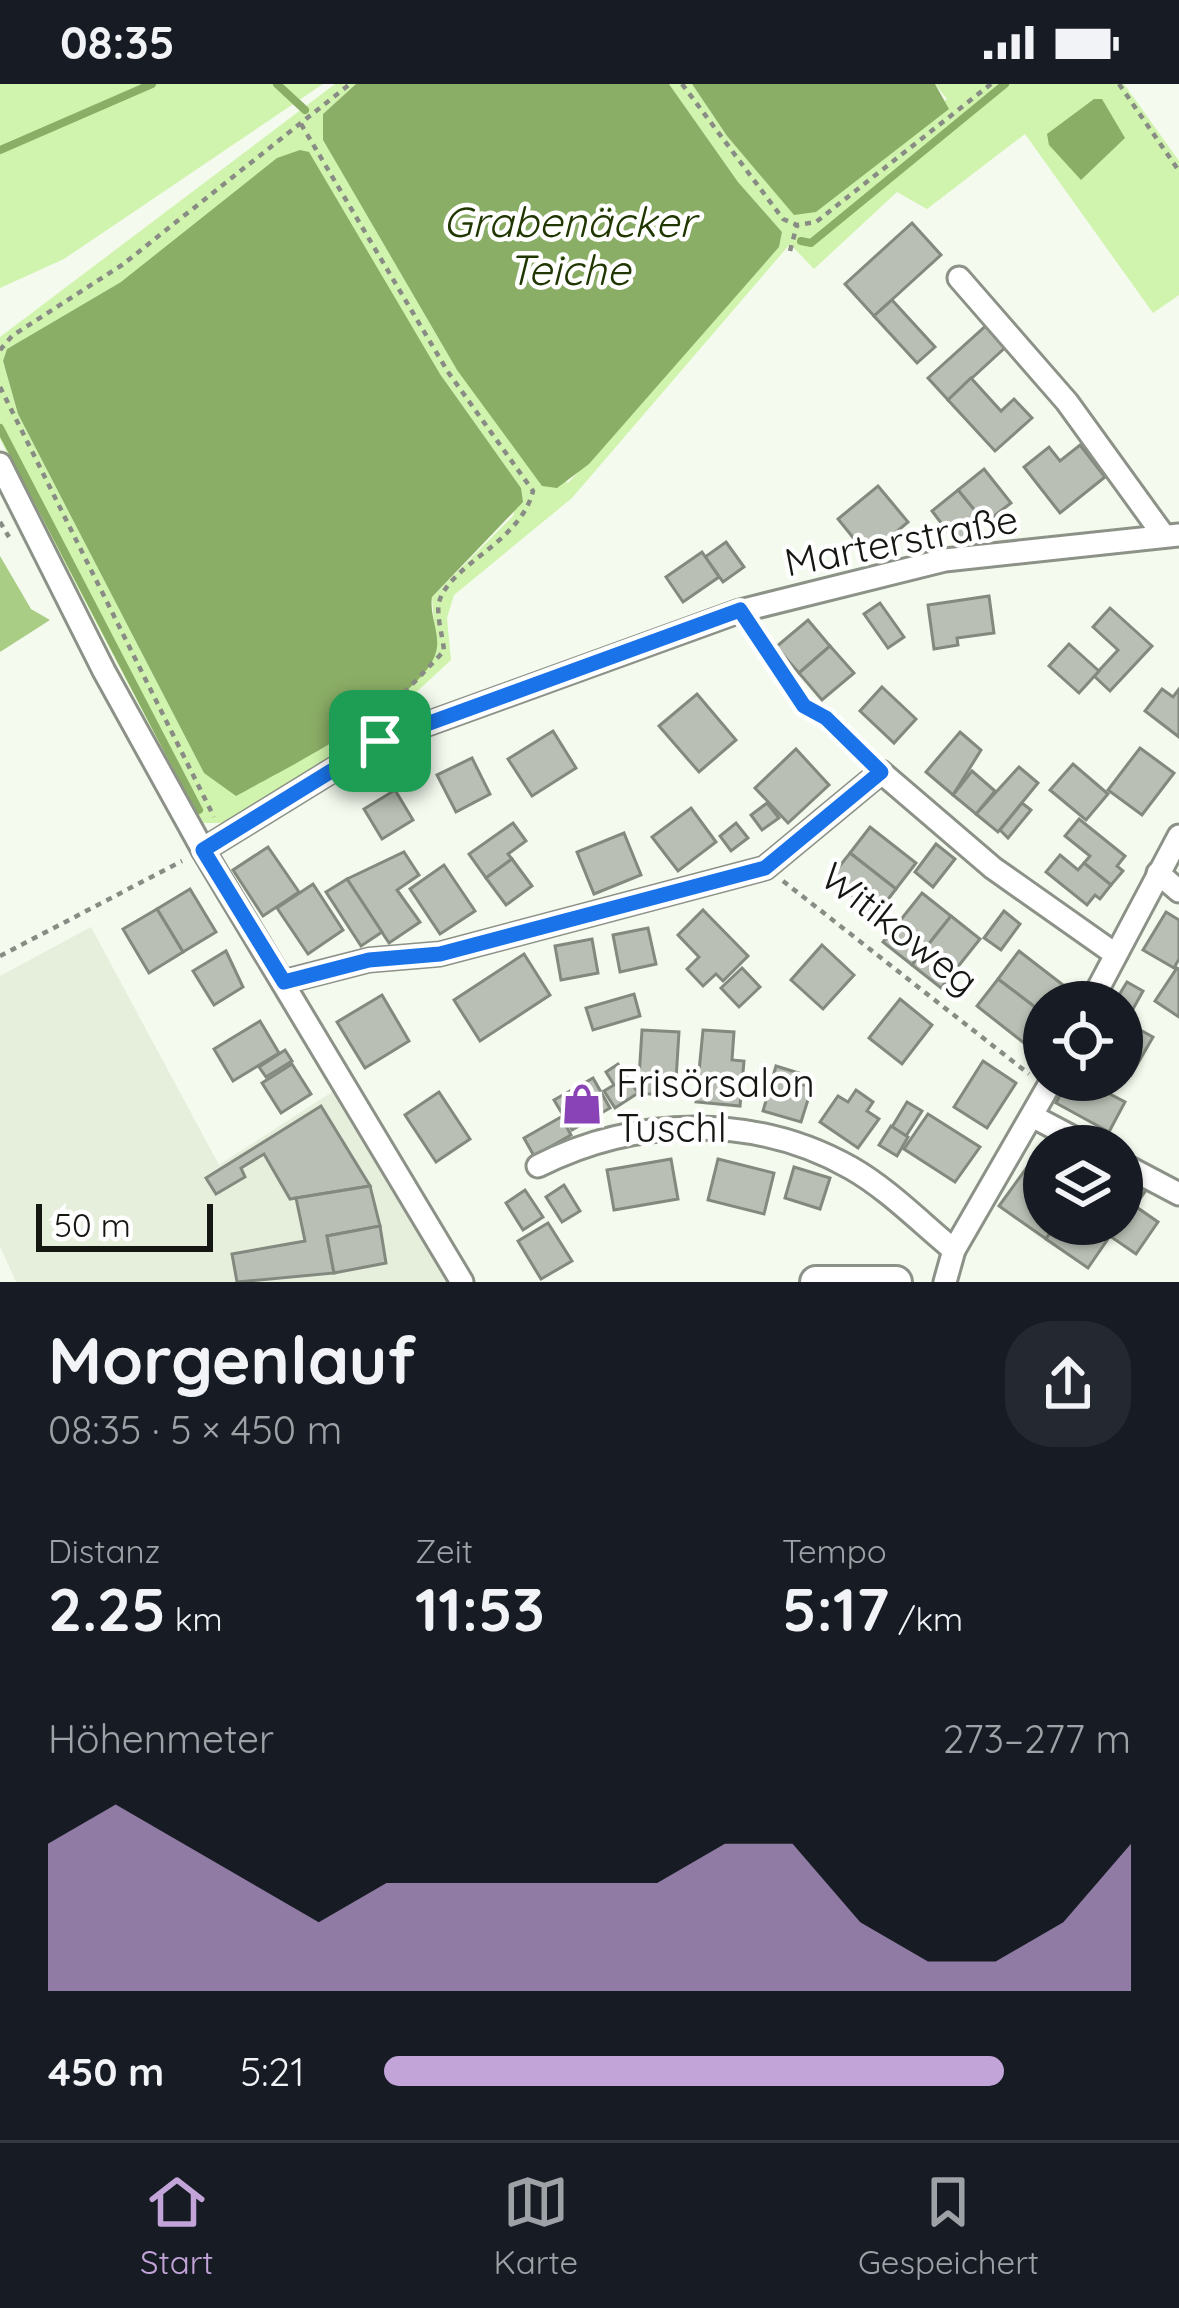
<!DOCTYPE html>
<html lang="de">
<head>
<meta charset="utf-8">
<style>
	:root { --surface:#171b24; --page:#242831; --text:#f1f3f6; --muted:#9ea1a6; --line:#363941; --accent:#c3a4d9 }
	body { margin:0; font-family:Quicksand,sans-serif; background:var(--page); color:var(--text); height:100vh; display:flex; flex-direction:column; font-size:45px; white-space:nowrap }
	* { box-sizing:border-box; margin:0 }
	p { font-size:39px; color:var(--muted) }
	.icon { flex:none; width:66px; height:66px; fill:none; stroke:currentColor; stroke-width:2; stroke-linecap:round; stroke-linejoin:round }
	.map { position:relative; height:1198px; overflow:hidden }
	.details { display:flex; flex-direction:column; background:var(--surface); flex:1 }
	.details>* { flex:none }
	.fabs { position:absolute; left:1023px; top:897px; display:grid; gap:24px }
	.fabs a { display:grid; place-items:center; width:120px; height:120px; border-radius:50%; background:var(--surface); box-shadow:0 3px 9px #0004; font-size:60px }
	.scale { position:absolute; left:36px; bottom:30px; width:177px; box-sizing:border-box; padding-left:12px; border:6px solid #151713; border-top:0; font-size:33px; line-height:42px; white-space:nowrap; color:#151713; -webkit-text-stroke:9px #fff; paint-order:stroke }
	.pin { position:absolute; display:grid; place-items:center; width:102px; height:102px; color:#fff; margin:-51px; border-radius:24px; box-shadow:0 6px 18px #0006 }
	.round { display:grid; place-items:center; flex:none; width:126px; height:126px; border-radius:48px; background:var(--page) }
	.head { display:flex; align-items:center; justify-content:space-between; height:204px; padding:0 48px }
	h1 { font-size:66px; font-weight:700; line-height:90px }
	.stats { display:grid; grid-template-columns:repeat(3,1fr); gap:18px; height:204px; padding:12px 48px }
	.stats div { display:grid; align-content:center }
	.stats b { font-size:60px; font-weight:700 }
	.stats small { font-size:33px; font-weight:400 }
	.stats p { font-size:33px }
	.chart { height:336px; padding:24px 48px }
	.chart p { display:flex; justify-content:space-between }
	.chart svg { width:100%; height:216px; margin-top:12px; fill:var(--accent); opacity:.7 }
	ul { padding:0 48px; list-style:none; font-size:39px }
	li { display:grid; grid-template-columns:192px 144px 1fr; align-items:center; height:90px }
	li i { height:30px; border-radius:15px; background:var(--accent) }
	.status { display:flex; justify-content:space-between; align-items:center; height:84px; padding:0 60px; background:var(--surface); direction:ltr }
	.status svg { height:33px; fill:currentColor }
	.dock { display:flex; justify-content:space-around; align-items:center; height:168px; border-top:3px solid var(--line); background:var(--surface); font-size:33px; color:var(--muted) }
	.dock a { display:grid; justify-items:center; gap:6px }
	.dock .selected { color:var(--accent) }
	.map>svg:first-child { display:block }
	.built { fill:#e5efdc }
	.green { fill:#d0f4ad; fill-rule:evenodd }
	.forest { fill:#a9cd84 }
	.water { fill:#8bae66 }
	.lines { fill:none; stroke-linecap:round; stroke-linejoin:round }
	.stream { stroke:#8bae66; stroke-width:8 }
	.building { fill:#b9bfb4; stroke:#83897e; stroke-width:3 }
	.service-casing { stroke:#8c9287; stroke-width:16 }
	.minor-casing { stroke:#8c9287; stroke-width:27 }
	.secondary-casing { stroke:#8c9287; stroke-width:36 }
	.path { stroke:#888c84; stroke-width:4.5; stroke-dasharray:6 6; stroke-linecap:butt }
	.service { stroke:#fff; stroke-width:10 }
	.minor { stroke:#fff; stroke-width:21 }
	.secondary { stroke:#fff; stroke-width:30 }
	.route-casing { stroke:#fff; stroke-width:24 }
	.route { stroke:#1a73e8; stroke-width:15 }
	.labels { text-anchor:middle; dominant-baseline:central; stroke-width:9; stroke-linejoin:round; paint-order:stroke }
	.street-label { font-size:39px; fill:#151713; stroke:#fff }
	.poi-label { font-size:39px; fill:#151713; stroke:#fff; text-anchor:start }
	.water-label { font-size:42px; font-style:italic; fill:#213701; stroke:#fff }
</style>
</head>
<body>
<div class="status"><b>08:35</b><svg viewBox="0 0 49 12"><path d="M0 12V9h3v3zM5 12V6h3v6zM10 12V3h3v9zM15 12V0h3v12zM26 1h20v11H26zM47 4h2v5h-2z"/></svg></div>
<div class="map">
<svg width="1179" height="1198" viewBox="0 0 1179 1198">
	<rect width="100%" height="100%" fill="#f4faee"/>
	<polygon class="built" points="91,843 219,1081 332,1008 447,1198 16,1198 0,1162 0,892"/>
	<g class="green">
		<polygon points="0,0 323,0 64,175 0,204"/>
		<path d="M335 0H356L323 30V56L457 286 568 399 779 163 782 148 738 98 669 0H692L727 52 795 131 947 15 935 0H1124L1179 77V211L1153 229 1025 50 927 125 897 108 814 185 790 160 572 414 454 511 447 534 451 576 410 614 396 637 223 739H201L0 355V253ZM121 198 440 290 521 404 513 432 432 513 436 568 423 587 348 654 204 689 18 330 3 278 7 265Z"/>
	</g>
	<polygon class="forest" points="0,472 31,525 50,536 0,568"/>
	<g class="water">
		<polygon points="356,0 669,0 738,98 782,148 779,163 589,380 557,404 542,402 457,286 323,56 323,30"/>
		<polygon points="692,0 935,0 949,25 816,128 794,131 727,52"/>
		<polygon points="1094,15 1102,15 1125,54 1081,96 1049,61 1047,50"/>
		<path d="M300 66 309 68 440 290 521 404 523 418 432 513C429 531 441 551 436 568 424 616 279 688 236 712L204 689 18 330 3 277 7 265 121 198 277 74Z"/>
	</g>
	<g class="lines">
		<g class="stream">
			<polyline points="277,0 305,26"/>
			<polyline points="0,66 152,0"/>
			<polyline points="801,157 811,159 1005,0"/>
			<polyline points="0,344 199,726"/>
		</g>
	</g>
	<g class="building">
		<polygon points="912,139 941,171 874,232 845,200"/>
		<polygon points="892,216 935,263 917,279 874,232"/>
		<polygon points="989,239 1008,261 948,316 928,294"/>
		<polygon points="971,294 1001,327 1014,315 1032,334 995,367 948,316"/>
		<polygon points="1080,361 1105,393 1060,429 1024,383 1049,363 1060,377"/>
		<polygon points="984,385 1011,419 985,439 958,406"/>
		<polygon points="878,402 908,438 868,472 838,435"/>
		<polygon points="958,406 985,439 958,461 932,427"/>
		<polygon points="726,458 744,483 723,498 705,473"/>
		<polygon points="702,468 719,493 683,518 666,493"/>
		<polygon points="989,512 994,549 957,554 958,561 934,565 928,521"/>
		<polygon points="880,519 904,553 888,564 864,530"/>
		<polygon points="1110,524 1152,562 1110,607 1094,592 1118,566 1093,543"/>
		<polygon points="808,536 830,562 799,589 776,563"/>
		<polygon points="1069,560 1099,587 1079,609 1049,582"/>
		<polygon points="830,562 854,589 822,616 799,589"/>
		<polygon points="882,603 916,635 894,659 860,627"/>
		<polygon points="1162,605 1173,613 1179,605 1179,653 1145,627"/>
		<polygon points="697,610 736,656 699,688 659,642"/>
		<polygon points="553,647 576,684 532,712 508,675"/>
		<polygon points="960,648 981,666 953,711 926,688"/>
		<polygon points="1140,664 1174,689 1142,731 1108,706"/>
		<polygon points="796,665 829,701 788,739 755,704"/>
		<polygon points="472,674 490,710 456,728 437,691"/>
		<polygon points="1073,680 1108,710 1086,736 1050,706"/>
		<polygon points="1019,683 1038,699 998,748 976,730"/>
		<polygon points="972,687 995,707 976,730 953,711"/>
		<polygon points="395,706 413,736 382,755 364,725"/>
		<polygon points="767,719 779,734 762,746 751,731"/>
		<polygon points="1022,719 1031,726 1008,754 1000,746"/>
		<polygon points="691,724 716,758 678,787 652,753"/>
		<polygon points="1079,735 1125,772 1117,782 1123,787 1111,801 1084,779 1090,772 1065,752"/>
		<polygon points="513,739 526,757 508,770 512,775 486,794 469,770"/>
		<polygon points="736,739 748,754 731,767 720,752"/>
		<polygon points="870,743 916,779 896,805 850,769"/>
		<polygon points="624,749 641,791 594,810 577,768"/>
		<polygon points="936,760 955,775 933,803 915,788"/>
		<polygon points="268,763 299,808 263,832 233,786"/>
		<polygon points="404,768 419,791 397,806 420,838 389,859 347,795"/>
		<polygon points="850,769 896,805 876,831 830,794"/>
		<polygon points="1060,771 1078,786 1084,779 1111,801 1100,815 1095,811 1087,821 1046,788"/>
		<polygon points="512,775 532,802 506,821 486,794"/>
		<polygon points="444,781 475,827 440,850 410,805"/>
		<polygon points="347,795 382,848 361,862 326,808"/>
		<polygon points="313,800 343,846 308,870 277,824"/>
		<polygon points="190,805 216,848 183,868 157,825"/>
		<polygon points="922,809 951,832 912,881 883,858"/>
		<polygon points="157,825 183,868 149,889 123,845"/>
		<polygon points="703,826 748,872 723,897 716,890 703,902 687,885 699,873 678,851"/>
		<polygon points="1004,827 1020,840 1001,866 984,854"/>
		<polygon points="1166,828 1179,836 1179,875 1174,884 1143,866"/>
		<polygon points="951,832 980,855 941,904 912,881"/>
		<polygon points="648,844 656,880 620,888 613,851"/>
		<polygon points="592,855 598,889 561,896 555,862"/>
		<polygon points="822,861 854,891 823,925 791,896"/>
		<polygon points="226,867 243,903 214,921 193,887"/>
		<polygon points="1019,867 1067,904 1056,918 1044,918 1044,930 998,895"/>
		<polygon points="524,870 550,911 480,957 454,916"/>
		<polygon points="742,884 760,903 739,923 721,904"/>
		<polygon points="1177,884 1179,885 1179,933 1155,917"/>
		<polygon points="998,895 1044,930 1024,959 977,922"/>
		<polygon points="1127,898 1143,907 1133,925 1116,916"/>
		<polygon points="634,910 640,932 593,946 586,924"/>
		<polygon points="382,911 409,957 365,984 337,938"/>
		<polygon points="900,915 932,941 902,980 869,954"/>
		<polygon points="260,937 279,969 233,997 214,965"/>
		<polygon points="1133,942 1153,953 1131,991 1122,985 1122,962"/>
		<polygon points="642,946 679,948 675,1012 638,1009"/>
		<polygon points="703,946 734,948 732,976 744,977 740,1022 696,1018"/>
		<polygon points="285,966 292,977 266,993 259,983"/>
		<polygon points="983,977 1016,999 987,1044 954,1023"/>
		<polygon points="292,980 311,1010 281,1029 262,999"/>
		<polygon points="618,980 638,1009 615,1024 604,1007 614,1001 606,988"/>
		<polygon points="776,982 802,990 799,1000 812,1003 801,1038 763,1027"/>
		<polygon points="593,994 610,1024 572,1046 554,1016"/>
		<polygon points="1068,996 1083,996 1125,1018 1109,1048 1056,1019"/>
		<polygon points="856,1006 873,1018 867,1027 879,1035 858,1064 820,1038 838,1012 848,1018"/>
		<polygon points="439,1008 470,1055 436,1078 405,1031"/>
		<polygon points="907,1018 922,1027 906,1052 892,1043"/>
		<polygon points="321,1022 370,1102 290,1115 264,1070 241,1084 245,1093 216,1110 206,1094"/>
		<polygon points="928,1030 980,1063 955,1098 904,1065"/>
		<polygon points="561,1033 571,1051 534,1072 524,1054"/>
		<polygon points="891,1042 908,1053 897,1072 879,1061"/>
		<polygon points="1038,1068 1044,1072 1044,1140 1056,1140 1046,1155 999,1122"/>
		<polygon points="671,1075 678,1115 614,1126 607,1086"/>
		<polygon points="718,1075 774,1089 764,1130 708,1116"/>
		<polygon points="794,1083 830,1094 820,1125 785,1114"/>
		<polygon points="1122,1089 1146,1106 1135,1122 1158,1138 1136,1170 1110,1152 1088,1184 1046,1155 1056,1140 1122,1140"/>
		<polygon points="564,1101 580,1127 562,1138 546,1113"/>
		<polygon points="370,1102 380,1142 327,1152 334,1189 237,1198 232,1170 305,1157 296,1114"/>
		<polygon points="525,1106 543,1133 523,1146 506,1119"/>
		<polygon points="548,1139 572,1177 541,1195 518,1157"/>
		<polygon points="380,1142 386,1179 334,1189 327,1152"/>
	</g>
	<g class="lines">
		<g class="service-casing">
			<polyline id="service" points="804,622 826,634 881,688"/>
		</g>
		<g class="minor-casing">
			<g id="minor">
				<polyline points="959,194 1067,318 1164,452"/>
				<polyline points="0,380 104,587 203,766 462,1198"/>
				<polyline points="203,766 380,657 740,527 945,476 1179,451"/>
				<polyline points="1158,789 1179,807"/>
				<polyline points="283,898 369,876 440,870 765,784 881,688 993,784 1115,870"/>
				<polyline points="1091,918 1179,752"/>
				<polyline points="1034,1033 1089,1062"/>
				<polyline points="1122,1080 1179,1110"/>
				<path d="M538 1082C635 1033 754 1029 851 1084 888 1105 921 1139 954 1166"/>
				<polyline points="945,1198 954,1166 1052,996"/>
			</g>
		</g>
		<g class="secondary-casing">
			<polyline id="secondary" points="816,1198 896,1198"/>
		</g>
		<g class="path">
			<polyline points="682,0 783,135 797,141 816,138 991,0"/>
			<polyline points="1119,0 1179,87"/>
			<path d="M301 40 448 288 533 407C520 459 450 480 439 518 436 531 443 553 444 567L383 631"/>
			<polyline points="790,167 797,141"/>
			<polyline points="0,266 12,252 122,181 350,0"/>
			<polyline points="0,303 214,733"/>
			<polyline points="0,438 9,453"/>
			<polyline points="753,546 797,612"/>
			<polyline points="783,797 1029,990"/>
			<polyline points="0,872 182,777"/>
		</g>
		<use href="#service" class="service"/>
		<use href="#minor" class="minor"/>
		<use href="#secondary" class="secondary"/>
	</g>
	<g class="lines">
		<g class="route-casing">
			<polygon id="route" points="740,526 804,622 826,634 881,688 765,784 440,870 369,876 284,898 203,766 380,657"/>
		</g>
		<use href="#route" class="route"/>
	</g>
	<defs>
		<g id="shop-bare" transform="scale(3.24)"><path d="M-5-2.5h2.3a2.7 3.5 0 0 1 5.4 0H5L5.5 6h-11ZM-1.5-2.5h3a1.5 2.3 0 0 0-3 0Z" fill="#8a43b6" stroke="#fff" stroke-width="2.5" paint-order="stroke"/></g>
	</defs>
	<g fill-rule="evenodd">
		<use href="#shop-bare" x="582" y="1020"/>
	</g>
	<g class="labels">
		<g class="street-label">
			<text transform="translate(901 456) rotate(-11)">Marterstraße</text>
			<text transform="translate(900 844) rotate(38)">Witikoweg</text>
		</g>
		<g class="poi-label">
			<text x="616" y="998">Frisörsalon<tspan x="616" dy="45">Tuschl</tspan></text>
		</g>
		<g class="water-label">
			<text x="569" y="137">Grabenäcker<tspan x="569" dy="48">Teiche</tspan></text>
		</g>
	</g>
</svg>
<div class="fabs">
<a><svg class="icon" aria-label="locate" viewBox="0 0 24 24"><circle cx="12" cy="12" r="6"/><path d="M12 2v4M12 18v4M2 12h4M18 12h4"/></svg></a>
<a><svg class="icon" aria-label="layers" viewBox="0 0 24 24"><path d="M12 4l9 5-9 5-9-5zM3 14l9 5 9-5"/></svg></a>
</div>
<div class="scale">50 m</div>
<div class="pin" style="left:380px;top:657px;background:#1e9e55"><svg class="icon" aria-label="arrive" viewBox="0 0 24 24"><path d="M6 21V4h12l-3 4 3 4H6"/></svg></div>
</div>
<section class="details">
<div class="head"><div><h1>Morgenlauf</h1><p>08:35 · 5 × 450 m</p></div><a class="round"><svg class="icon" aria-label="share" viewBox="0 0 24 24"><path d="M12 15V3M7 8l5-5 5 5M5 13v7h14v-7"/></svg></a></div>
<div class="stats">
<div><p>Distanz</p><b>2.25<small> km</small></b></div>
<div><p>Zeit</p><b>11:53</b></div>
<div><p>Tempo</p><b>5:17<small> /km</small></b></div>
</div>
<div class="chart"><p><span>Höhenmeter</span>273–277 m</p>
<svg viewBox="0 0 160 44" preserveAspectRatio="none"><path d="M0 44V14L10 6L20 14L30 22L40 30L50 22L60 22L70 22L80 22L90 22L100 14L110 14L120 30L130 38L140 38L150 30L160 14V44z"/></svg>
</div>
<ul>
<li><b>450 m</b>5:21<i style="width:83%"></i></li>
</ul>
</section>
<nav class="dock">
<a class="selected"><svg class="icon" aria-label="home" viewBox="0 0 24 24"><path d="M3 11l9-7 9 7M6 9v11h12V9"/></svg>Start</a>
<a><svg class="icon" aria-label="map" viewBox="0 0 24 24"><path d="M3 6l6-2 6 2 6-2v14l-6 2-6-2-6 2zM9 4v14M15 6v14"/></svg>Karte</a>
<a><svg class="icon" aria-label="saved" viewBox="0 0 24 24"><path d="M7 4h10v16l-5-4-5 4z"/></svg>Gespeichert</a>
</nav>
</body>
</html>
